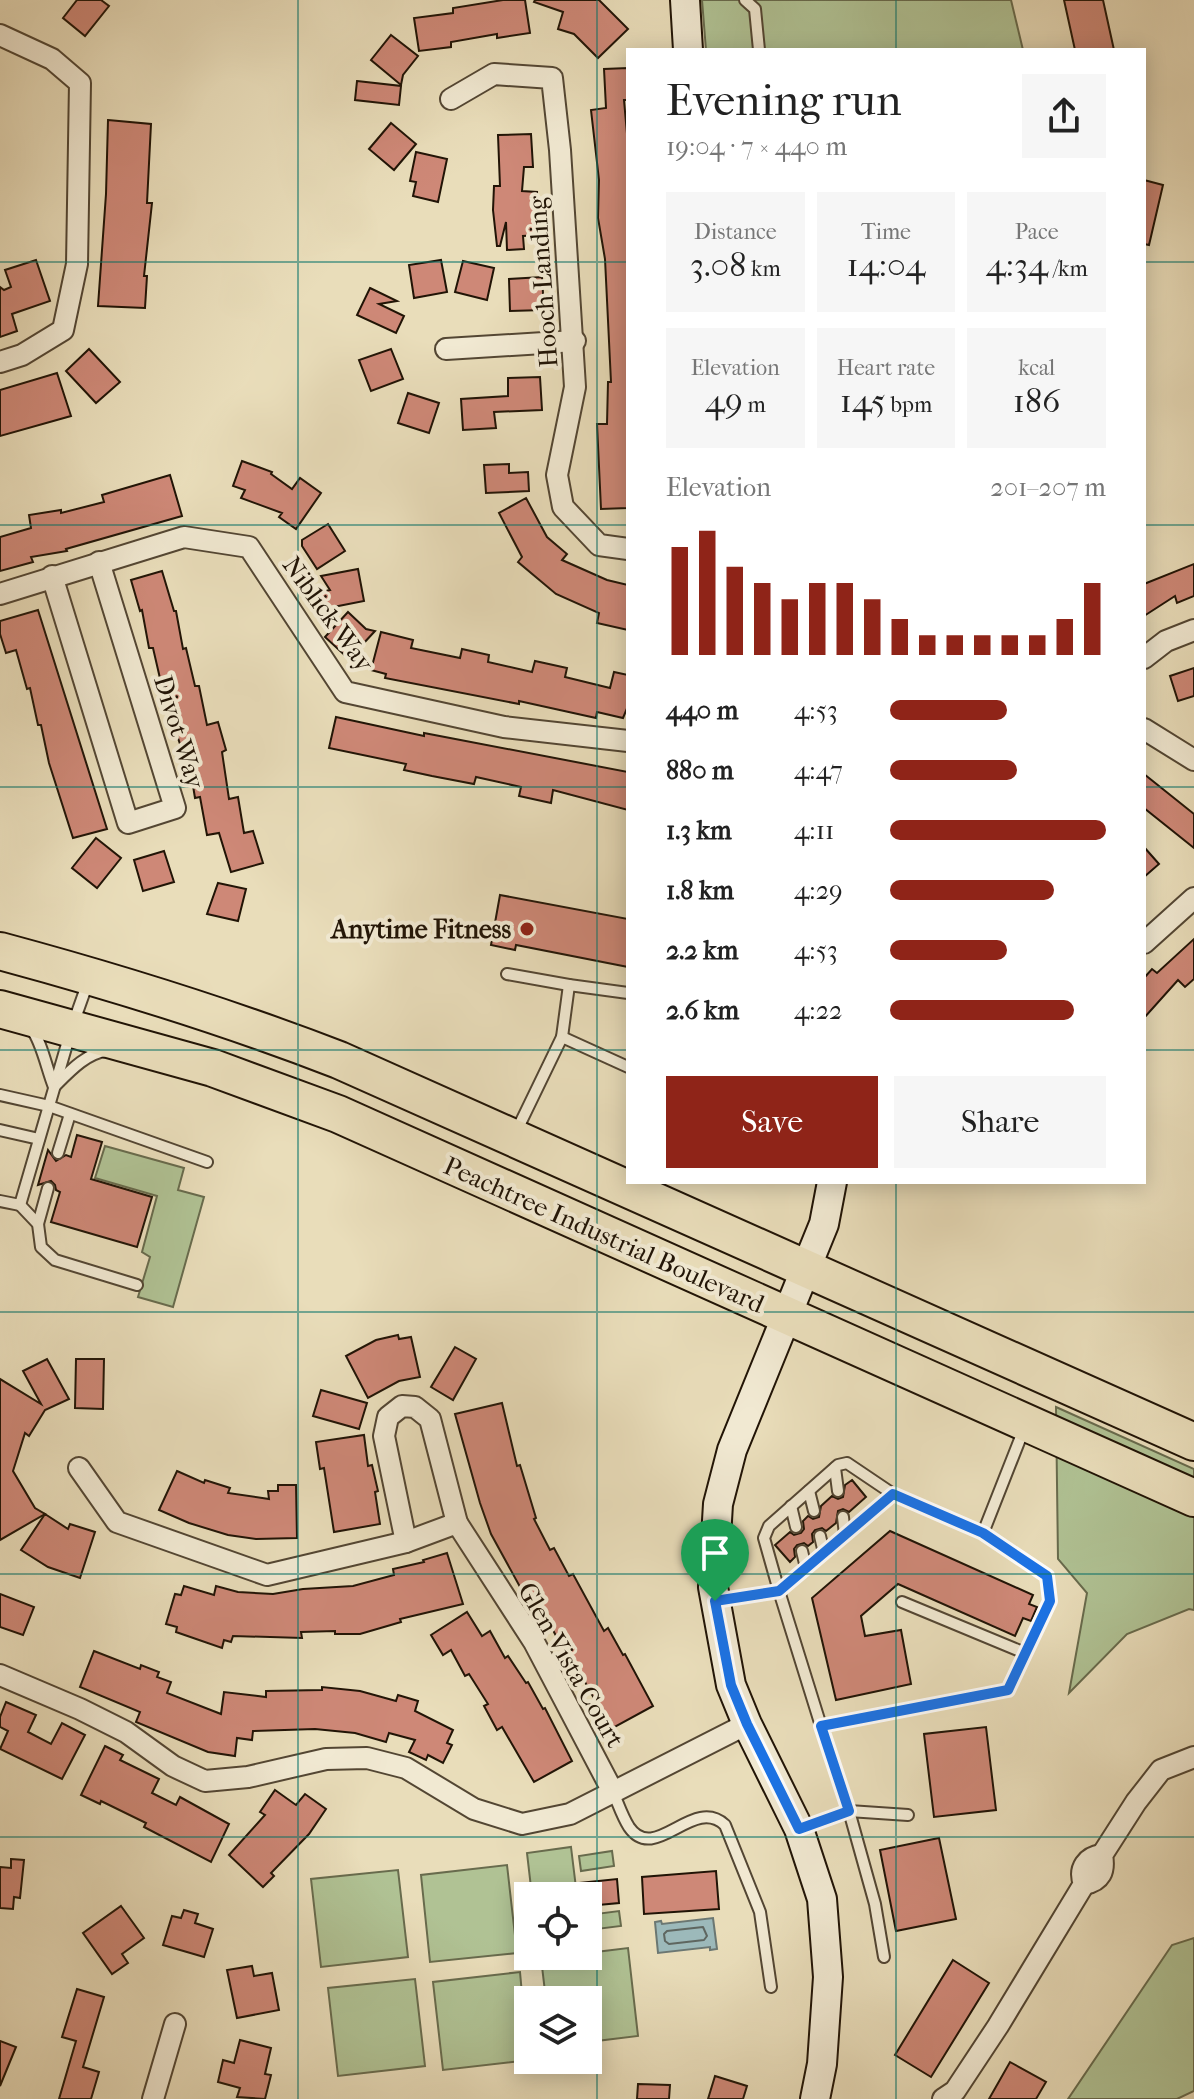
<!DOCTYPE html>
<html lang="en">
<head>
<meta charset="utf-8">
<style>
	:root { --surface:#fff; --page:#f6f6f6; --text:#222; --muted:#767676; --accent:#8f2418 }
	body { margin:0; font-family:"IM FELL French Canon",serif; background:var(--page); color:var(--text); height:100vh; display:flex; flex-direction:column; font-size:30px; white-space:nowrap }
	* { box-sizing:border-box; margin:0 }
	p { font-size:26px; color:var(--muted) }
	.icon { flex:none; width:44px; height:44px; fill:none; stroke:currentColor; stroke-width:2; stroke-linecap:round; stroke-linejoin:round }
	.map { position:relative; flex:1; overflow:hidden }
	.details { position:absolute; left:626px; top:48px; width:520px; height:1136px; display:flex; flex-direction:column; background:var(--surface); border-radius:0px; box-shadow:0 4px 20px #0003 }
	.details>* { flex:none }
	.controls { position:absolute; left:514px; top:1882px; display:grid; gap:16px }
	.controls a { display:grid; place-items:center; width:88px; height:88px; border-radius:0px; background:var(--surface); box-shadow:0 4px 20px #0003; font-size:40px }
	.pin { position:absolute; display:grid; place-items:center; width:68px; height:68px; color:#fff; margin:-82px -34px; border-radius:50% 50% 50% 0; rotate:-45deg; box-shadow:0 0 8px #0007 }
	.pin .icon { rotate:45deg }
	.round { display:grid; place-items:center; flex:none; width:84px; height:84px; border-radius:0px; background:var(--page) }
	.overview { display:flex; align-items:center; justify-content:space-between; height:136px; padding:0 40px }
	h1 { font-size:44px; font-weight:600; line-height:60px }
	.figures { display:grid; grid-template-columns:repeat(3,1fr); gap:12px; height:136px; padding:8px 40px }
	.figures div { display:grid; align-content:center; border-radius:0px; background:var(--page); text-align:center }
	.figures b { font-size:34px; font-weight:600 }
	.figures small { font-size:22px; font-weight:400 }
	.figures p { font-size:22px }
	.chart { height:224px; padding:16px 40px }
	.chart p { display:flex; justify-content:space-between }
	.chart svg { width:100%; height:144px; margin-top:8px; stroke:var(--accent); stroke-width:6 }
	.button { display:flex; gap:16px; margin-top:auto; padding:16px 40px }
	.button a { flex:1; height:92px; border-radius:0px; background:var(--accent); color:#fff; font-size:32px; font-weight:600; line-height:92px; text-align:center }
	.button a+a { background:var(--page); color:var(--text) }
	ul { padding:0 40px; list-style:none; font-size:26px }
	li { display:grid; grid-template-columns:128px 96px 1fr; align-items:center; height:60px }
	li i { height:20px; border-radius:10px; background:var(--accent) }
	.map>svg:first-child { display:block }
	.green { fill:#b0c294; stroke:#686b4d; stroke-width:2 }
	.water { fill:#9cb9ba; stroke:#6b7772; stroke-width:2 }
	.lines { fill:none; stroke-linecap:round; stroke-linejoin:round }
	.shore { stroke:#5e6660; stroke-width:2 }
	.building { fill:#ce8877; stroke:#211406; stroke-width:2 }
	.lane-casing { stroke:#534633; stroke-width:14 }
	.street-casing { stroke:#534633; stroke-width:24 }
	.secondary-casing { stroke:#211406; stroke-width:32 }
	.highway-casing { stroke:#211406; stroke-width:40 }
	.lane { stroke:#f1e9d2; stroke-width:10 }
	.street { stroke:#f1e9d2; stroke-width:20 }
	.secondary { stroke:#f1e9d2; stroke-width:28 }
	.highway { stroke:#e9ddba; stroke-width:36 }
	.route-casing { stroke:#fff; stroke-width:16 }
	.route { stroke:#1a73e8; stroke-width:10 }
	.grid { fill:none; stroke:#0f766e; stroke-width:2; stroke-opacity:0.55 }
	.poi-dot { fill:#8f2418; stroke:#f1e9d2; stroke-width:3 }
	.labels { text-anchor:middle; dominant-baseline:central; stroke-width:8; stroke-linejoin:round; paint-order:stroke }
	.street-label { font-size:26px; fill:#211406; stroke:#f1e9d2 }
	.poi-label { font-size:26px; font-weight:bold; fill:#211406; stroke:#f1e9d2; text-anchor:end }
</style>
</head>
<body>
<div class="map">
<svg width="1194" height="2099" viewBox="0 0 1194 2099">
	<rect width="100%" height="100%" fill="#e9ddba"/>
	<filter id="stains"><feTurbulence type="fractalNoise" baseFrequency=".0025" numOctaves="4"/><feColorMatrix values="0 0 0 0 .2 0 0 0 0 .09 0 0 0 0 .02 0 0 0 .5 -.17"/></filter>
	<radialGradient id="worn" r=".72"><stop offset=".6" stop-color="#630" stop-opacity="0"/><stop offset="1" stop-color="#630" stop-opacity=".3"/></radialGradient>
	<g class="green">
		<polygon points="702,0 1011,0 1023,50 706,50"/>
		<polygon points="105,1146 184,1168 178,1190 204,1197 173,1307 138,1297 150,1257 142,1252 157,1196 95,1178"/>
		<polygon points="1056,1407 1194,1469 1194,1610 1189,1609 1127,1634 1069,1693 1087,1593 1058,1559"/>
		<polygon points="571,1847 577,1896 532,1896 527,1853"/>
		<polygon points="612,1851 614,1866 581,1871 579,1856"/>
		<polygon points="507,1865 517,1953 430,1962 421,1875"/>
		<polygon points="398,1870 408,1957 321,1967 311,1879"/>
		<polygon points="619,1911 621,1926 589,1930 588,1915"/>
		<polygon points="1194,1938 1194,2091 1177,2099 1068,2099 1172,1945"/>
		<polygon points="628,1948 638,2036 588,2042 588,2000 546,2000 541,1958 588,1956 588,1953"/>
		<polygon points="520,1972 528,2060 530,2060 443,2070 433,1982"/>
		<polygon points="415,1979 425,2066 338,2076 328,1988"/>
	</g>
	<polygon class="water" points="713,1918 717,1949 710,1950 710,1947 658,1953 655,1922 661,1921 662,1924"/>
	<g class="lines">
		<polygon class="shore" points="703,1927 707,1936 704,1940 669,1944 665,1941 664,1934 667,1931"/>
	</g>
	<g class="building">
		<polygon points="77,0 101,0 109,6 85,36 63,18"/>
		<polygon points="503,0 525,0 530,33 497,38 497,34 451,42 451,47 419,51 414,18 453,13 453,8"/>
		<polygon points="535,0 599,0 628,29 598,58 574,34 558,29 563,12 534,2"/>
		<polygon points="1064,0 1103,0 1114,50 1075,50"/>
		<polygon points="391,35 418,56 403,75 401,85 371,60"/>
		<polygon points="628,68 628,100 624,100 628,145 628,508 601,509 597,424 607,424 608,382 611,382 605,259 598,218 599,180 591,110 606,108 604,69"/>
		<polygon points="357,81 401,86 399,105 355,100"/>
		<polygon points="108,120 151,124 147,203 152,203 144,276 147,276 145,308 98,306 106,194"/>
		<polygon points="391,123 416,144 394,170 369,149"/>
		<polygon points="531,134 533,167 524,167 522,191 537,192 536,217 538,217 539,235 523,236 524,249 507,250 506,222 500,246 497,246 493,210 494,186 500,186 498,135"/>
		<polygon points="416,152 447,159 438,202 413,196 416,182 410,181"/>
		<polygon points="1144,180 1163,185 1149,245 1144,244"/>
		<polygon points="36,260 50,301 12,314 17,331 0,337 0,287 4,290 11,287 5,270"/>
		<polygon points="441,260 447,292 414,298 409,265"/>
		<polygon points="463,261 494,268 487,300 455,292"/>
		<polygon points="542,277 544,310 510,311 509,279"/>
		<polygon points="370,288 397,301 379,304 404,316 396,333 357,315"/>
		<polygon points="89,349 120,382 96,403 66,371"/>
		<polygon points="391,349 403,379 371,391 359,360"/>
		<polygon points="57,373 71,416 0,436 0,390"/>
		<polygon points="540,377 542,410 494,412 496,428 463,430 461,399 508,396 508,378"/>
		<polygon points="408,393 439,403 429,433 398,423"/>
		<polygon points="242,461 272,472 271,474 292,489 300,478 321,493 296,529 279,517 282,513 241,498 245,490 233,486"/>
		<polygon points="509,464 509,473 528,472 529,491 486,493 484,465"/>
		<polygon points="170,475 182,516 66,549 67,551 31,557 33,562 0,571 0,537 31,528 29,515 61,510 61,513 104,502 102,495"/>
		<polygon points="526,498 547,537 567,554 562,560 607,580 628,585 628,630 597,623 599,613 556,594 518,562 522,557 499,513"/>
		<polygon points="328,524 345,551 317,569 302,546 302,540"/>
		<polygon points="1194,564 1194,596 1177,603 1175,596 1144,616 1144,584"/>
		<polygon points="358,569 364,601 323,609 320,592 330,590 321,576"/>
		<polygon points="162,571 174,611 176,611 183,649 186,648 195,686 199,686 207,725 218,722 226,750 222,752 229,799 238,797 244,833 253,831 263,863 231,872 219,833 207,835 200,797 195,798 189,761 186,762 173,723 166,686 162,687 153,648 149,648 142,610 140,611 131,580"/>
		<polygon points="38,610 107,829 73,838 49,763 41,725 38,725 30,688 27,689 16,650 6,653 0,634 0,621"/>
		<polygon points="348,612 366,629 375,631 349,659 325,637"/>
		<polygon points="381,632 413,640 411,648 460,658 462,649 489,655 488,662 532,672 535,661 567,668 565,677 610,688 614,672 628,675 628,706 623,718 597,712 596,718 519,701 519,704 385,678 386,674 371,670"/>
		<polygon points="1194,668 1194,696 1178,701 1170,676"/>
		<polygon points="336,717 424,736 424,733 628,772 628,810 553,790 551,803 519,796 521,787 476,777 474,784 432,776 404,770 406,764 329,748"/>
		<polygon points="1144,774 1194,814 1194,848 1144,808"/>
		<polygon points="96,838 121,858 97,888 72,868"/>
		<polygon points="1144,847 1159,864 1144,877"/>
		<polygon points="164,851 174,882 143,891 134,860"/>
		<polygon points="218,883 246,889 238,921 207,914"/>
		<polygon points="500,895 628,919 628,967 516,945 515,950 491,945"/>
		<polygon points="1194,939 1194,979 1185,987 1178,980 1144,1018 1144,978 1152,969 1157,973"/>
		<polygon points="77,1135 102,1142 91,1179 152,1197 137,1247 51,1222 60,1192 56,1190 55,1185 51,1181 38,1185 48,1150 56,1161 66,1155 71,1157"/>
		<polygon points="398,1335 399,1339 411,1337 420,1377 399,1381 368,1398 346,1356 376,1340"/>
		<polygon points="455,1347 476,1359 453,1400 431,1387"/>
		<polygon points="47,1359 69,1399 45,1410 29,1436 25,1433 13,1471 35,1508 45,1514 0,1540 0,1379 41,1404 23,1371"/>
		<polygon points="76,1359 104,1359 103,1409 75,1408"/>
		<polygon points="321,1390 367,1403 359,1429 313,1416"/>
		<polygon points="502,1403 517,1466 520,1465 536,1518 534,1519 550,1550 554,1548 569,1576 573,1574 604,1631 608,1628 623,1655 625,1654 653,1706 611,1729 565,1646 562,1647 547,1619 544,1620 529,1593 525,1596 491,1534 480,1503 455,1414"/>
		<polygon points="364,1435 368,1466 372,1465 378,1491 375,1492 380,1524 334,1532 324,1468 320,1469 316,1442"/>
		<polygon points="177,1471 204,1483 205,1480 230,1488 228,1493 269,1499 268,1491 278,1491 278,1485 296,1485 297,1538 256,1539 228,1535 189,1523 159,1510"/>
		<polygon points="852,1480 866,1497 849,1512 843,1509 838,1511 836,1523 826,1531 822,1528 815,1530 812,1534 813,1542 808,1546 804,1543 797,1545 794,1549 795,1557 790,1562 775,1545 790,1532 794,1535 801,1533 804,1529 803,1521 808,1516 813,1519 819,1517 821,1506 832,1496 838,1499 843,1497 845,1485"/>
		<polygon points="45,1514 68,1529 70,1524 95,1532 80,1578 48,1567 21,1550"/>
		<polygon points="890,1531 1033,1595 1029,1604 1037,1607 1031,1621 1023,1618 1015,1636 898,1584 861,1616 865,1636 901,1630 911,1684 836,1700 812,1598"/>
		<polygon points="447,1553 463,1604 400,1619 401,1622 360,1634 335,1634 335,1631 301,1632 302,1638 233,1636 231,1642 224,1640 222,1648 176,1632 177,1627 166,1624 175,1594 181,1595 184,1586 214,1595 216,1586 238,1592 273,1594 303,1589 353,1586 394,1575 393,1569 424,1562 423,1560"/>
		<polygon points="0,1594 34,1607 23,1635 0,1627"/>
		<polygon points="467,1612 482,1636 490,1631 505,1658 508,1656 526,1683 528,1682 543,1709 545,1708 572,1761 534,1782 502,1727 497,1730 484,1706 488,1704 469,1674 465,1676 451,1650 443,1655 431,1635"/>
		<polygon points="94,1651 140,1669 141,1665 159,1672 157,1677 171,1682 167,1693 221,1714 224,1692 266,1697 266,1691 322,1690 322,1687 360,1691 396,1701 398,1695 418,1701 415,1711 453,1730 447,1743 452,1745 443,1763 428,1755 426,1760 409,1752 415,1740 389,1733 386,1742 355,1733 315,1729 253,1731 252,1740 237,1738 235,1756 208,1752 136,1722 140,1712 80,1687"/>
		<polygon points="6,1702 36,1715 28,1732 51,1744 62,1723 85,1735 62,1779 0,1749 8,1731 0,1727 0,1717"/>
		<polygon points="986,1727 996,1810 934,1817 924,1734"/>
		<polygon points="105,1746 123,1755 120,1760 159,1779 152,1793 176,1805 180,1797 229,1824 211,1862 144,1827 146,1823 101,1801 100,1804 81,1795"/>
		<polygon points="275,1790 296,1805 305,1794 326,1809 309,1834 271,1873 274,1876 263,1887 229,1855 265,1815 260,1812"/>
		<polygon points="939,1838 956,1919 896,1931 880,1850"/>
		<polygon points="11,1859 24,1860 20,1898 14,1897 13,1909 0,1908 0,1867 11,1868"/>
		<polygon points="716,1871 719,1909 644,1914 642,1877"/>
		<polygon points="617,1879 619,1903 588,1906 588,1896 581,1896 580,1883"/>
		<polygon points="121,1906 144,1938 122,1954 128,1963 112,1974 83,1933"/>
		<polygon points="184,1910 198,1914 195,1923 213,1929 204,1957 163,1945 172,1916 181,1918"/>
		<polygon points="953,1960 989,1983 931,2077 895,2055"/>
		<polygon points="252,1966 254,1976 272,1973 279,2010 237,2018 227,1970"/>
		<polygon points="77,1989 104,1997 83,2067 99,2072 91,2099 59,2099 76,2041 62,2037"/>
		<polygon points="240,2040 271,2048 265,2074 271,2075 265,2099 237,2097 240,2088 218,2082 223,2060 234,2063"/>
		<polygon points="0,2041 16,2047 0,2086"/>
		<polygon points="1010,2062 1046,2082 1036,2099 989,2099"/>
		<polygon points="715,2076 747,2086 743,2099 708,2099"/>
		<polygon points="638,2084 670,2085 669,2099 637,2099"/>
	</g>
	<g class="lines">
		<g class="lane-casing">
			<g id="lane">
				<polyline points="745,0 755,9 759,50"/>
				<polyline points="507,974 569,985"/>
				<path d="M31 1029C41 1039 47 1070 54 1087 68 1073 87 1052 107 1051"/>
				<polyline points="562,1037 569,985 628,993"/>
				<polyline points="0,1095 49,1106 207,1162"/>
				<polyline points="0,1130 39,1139"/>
				<polyline points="516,1132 562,1037 628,1067"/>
				<polyline points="58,1153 70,1114"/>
				<polyline points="0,1201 20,1205 72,1027 88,982"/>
				<polyline points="20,1205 38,1224 41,1247 55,1260 137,1285"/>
				<polyline points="38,1224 48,1188"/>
				<polyline points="835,1468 838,1491"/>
				<polyline points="809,1491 814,1511"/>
				<polyline points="791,1506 796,1527"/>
				<polyline points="843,1517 845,1535"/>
				<polyline points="820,1536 824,1553"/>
				<polyline points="802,1551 806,1568"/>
				<polyline points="717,1601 779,1591 764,1538 769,1526 838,1465 847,1463 893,1494 983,1533"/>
				<polyline points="902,1602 1025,1653"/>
				<polyline points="821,1726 779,1591 893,1494"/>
				<path d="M613 1792C618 1803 622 1816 629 1827 655 1865 693 1795 725 1825L760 1912 771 1987"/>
				<polyline points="800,1829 849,1811 821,1726 1008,1690 1050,1601 1047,1576 983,1533 1024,1429"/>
				<polyline points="884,1957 875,1904 849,1811 908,1815"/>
			</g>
		</g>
		<g class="street-casing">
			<g id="street">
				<polyline points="0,35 52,59 80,83 77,264 63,330 22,355 0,362"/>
				<polyline points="451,99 494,74 552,78 560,150 575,387 557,475 563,507 599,545 628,549"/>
				<polyline points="446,349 575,341"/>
				<polyline points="52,576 128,823 175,808 99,562"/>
				<polyline points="0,594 184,537 249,547 345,692 504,727 628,741"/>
				<polyline points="1144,658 1166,641 1194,630"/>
				<polyline points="1144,729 1194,760"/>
				<polyline points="1144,943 1194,898"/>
				<polyline points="79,1468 117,1522 267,1575 406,1542 457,1523 534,1642 613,1792"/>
				<polyline points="406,1542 384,1436 388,1417 402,1406 415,1407 430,1419 457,1523"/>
				<polyline points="0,1675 80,1709 126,1732 173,1766 205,1781 248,1777 326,1759 367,1758 406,1768 474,1809 522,1824 570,1814 747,1724"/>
				<path d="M1084 1884C1101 1881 1105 1871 1102 1855L1136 1802 1161 1770 1194 1757"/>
				<polyline points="153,2099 175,2024"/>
				<path d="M943 2099 955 2091 998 2026 1084 1884C1078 1868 1087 1857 1102 1855"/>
			</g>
		</g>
		<g class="secondary-casing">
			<g id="secondary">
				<polyline points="685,0 688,50"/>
				<polyline points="815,2099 822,2064 828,1977 822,1899 799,1829 747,1724 731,1685 713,1587 718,1504 732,1450 824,1224 832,1182"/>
			</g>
		</g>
		<g class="highway-casing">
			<g id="highway">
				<path d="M0 951C115 982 228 1017 339 1060L1194 1442"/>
				<polyline points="0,1009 213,1068 338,1114 1194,1498"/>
			</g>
		</g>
		<use href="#lane" class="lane"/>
		<use href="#street" class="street"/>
		<use href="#secondary" class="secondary"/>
		<use href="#highway" class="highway"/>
	</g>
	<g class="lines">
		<g class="route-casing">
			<polygon id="route" points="893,1494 983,1533 1047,1576 1050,1601 1008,1690 821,1726 849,1811 799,1829 747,1724 731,1685 715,1601 779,1591"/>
		</g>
		<use href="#route" class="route"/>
	</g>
	<path class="grid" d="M298 0V2099M597 0V2099M896 0V50M0 262H628M1144 262H1194M0 525H628M1144 525H1194M0 787H628M1144 787H1194M0 1050H628M1144 1050H1194M896 1182V2099M0 1312H1194M0 1574H1194M0 1837H1194"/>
	<circle class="poi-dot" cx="527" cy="929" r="8"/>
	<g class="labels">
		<g class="street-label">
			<text transform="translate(543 282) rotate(-94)">Hooch Landing</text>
			<text transform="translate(328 614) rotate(54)">Niblick Way</text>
			<text transform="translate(179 732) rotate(73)">Divot Way</text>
			<text transform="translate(604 1235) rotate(24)">Peachtree Industrial Boulevard</text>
			<text transform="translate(571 1665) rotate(60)">Glen Vista Court</text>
		</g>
		<g class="poi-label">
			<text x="511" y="929">Anytime Fitness</text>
		</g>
	</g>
	<rect width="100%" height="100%" filter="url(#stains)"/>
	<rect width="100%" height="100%" fill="url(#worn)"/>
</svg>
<div class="controls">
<a><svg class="icon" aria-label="locate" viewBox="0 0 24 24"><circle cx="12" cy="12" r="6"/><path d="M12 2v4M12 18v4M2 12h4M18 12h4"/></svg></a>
<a><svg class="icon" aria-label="layers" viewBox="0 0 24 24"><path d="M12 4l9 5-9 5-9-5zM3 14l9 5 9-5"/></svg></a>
</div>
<div class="pin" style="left:715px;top:1601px;background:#1e9e55"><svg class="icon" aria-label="arrive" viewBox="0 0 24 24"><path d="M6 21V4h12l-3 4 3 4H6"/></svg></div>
<section class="details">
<div class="overview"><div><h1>Evening run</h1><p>19:04 · 7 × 440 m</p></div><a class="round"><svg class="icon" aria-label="share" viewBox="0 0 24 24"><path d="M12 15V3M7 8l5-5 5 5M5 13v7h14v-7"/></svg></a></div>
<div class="figures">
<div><p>Distance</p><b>3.08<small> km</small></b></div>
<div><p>Time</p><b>14:04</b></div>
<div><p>Pace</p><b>4:34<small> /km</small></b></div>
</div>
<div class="figures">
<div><p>Elevation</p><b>49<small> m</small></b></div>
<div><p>Heart rate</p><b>145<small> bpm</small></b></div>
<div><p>kcal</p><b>186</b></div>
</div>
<div class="chart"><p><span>Elevation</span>201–207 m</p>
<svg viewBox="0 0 160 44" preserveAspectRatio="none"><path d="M5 44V11M15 44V6M25 44V17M35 44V22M45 44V27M55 44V22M65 44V22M75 44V27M85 44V33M95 44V38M105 44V38M115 44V38M125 44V38M135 44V38M145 44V33M155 44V22"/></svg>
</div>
<ul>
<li><b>440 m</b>4:53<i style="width:54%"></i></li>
<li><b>880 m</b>4:47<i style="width:59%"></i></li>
<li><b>1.3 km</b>4:11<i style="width:100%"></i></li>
<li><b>1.8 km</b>4:29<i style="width:76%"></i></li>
<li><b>2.2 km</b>4:53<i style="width:54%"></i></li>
<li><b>2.6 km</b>4:22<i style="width:85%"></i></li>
</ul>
<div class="button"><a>Save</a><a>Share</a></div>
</section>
</div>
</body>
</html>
